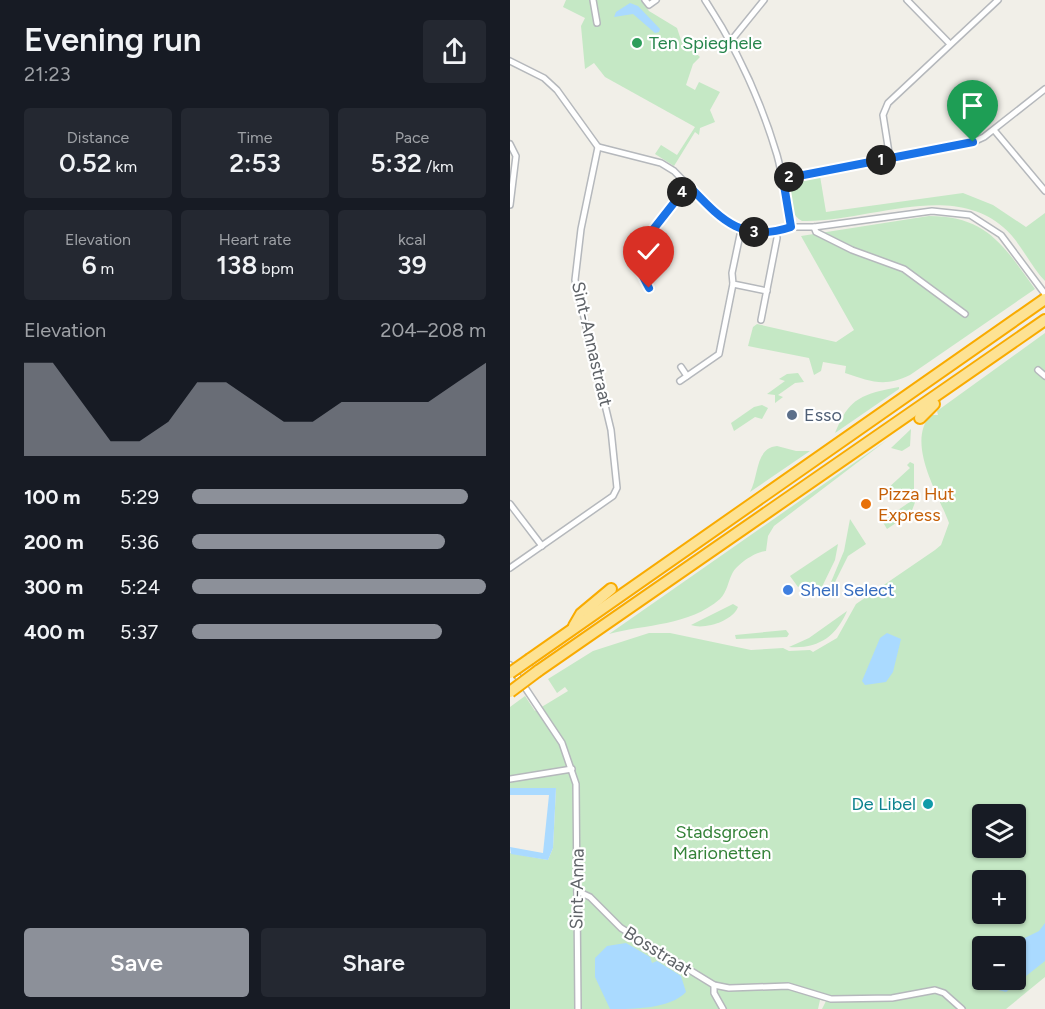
<!DOCTYPE html>
<html lang="en">
<head>
<meta charset="utf-8">
<style>
	:root { --surface:#171b24; --page:#242831; --text:#f1f3f6; --muted:#9ea1a6; --accent:#8c9099 }
	body { margin:0; font-family:Figtree,sans-serif; background:var(--page); color:var(--text); height:100vh; display:flex; flex-direction:column; font-size:22px; white-space:nowrap }
	* { box-sizing:border-box; margin:0 }
	p { font-size:20px; color:var(--muted) }
	.icon { flex:none; width:33px; height:33px; fill:none; stroke:currentColor; stroke-width:2; stroke-linecap:round; stroke-linejoin:round }
	.map { position:relative; flex:1; overflow:hidden }
	.sheet { display:flex; flex-direction:column; background:var(--surface); width:510px }
	.sheet>* { flex:none }
	.fabs { position:absolute; left:462px; top:804px; display:grid; gap:12px }
	.fabs a { display:grid; place-items:center; width:54px; height:54px; border-radius:6px; background:var(--surface); box-shadow:0 2px 4px #0004; font-size:30px }
	.pin { position:absolute; display:grid; place-items:center; width:51px; height:51px; color:#fff; margin:-62px -26px; border-radius:50% 50% 50% 0; rotate:-45deg; box-shadow:0 0 6px #0007 }
	.pin .icon { rotate:45deg }
	.km { position:absolute; width:30px; height:30px; margin:-15px; border-radius:50%; background:#222; color:#fff; font-size:16px; line-height:30px; text-align:center }
	.round { display:grid; place-items:center; flex:none; width:63px; height:63px; border-radius:6px; background:var(--page) }
	.overview { display:flex; align-items:center; justify-content:space-between; height:102px; padding:0 24px }
	h1 { font-size:33px; font-weight:600; line-height:45px }
	.metrics { display:grid; grid-template-columns:repeat(3,1fr); gap:9px; height:102px; padding:6px 24px }
	.metrics div { display:grid; align-content:center; border-radius:6px; background:var(--page); text-align:center }
	.metrics b { font-size:26px; font-weight:600 }
	.metrics small { font-size:16px; font-weight:400 }
	.metrics p { font-size:16px }
	.chart { height:168px; padding:12px 24px }
	.chart p { display:flex; justify-content:space-between }
	.chart svg { width:100%; height:108px; margin-top:6px; fill:var(--accent); opacity:.7 }
	.action { display:flex; gap:12px; margin-top:auto; padding:12px 24px }
	.action a { flex:1; height:69px; border-radius:6px; background:var(--accent); color:#fff; font-size:24px; font-weight:600; line-height:69px; text-align:center }
	.action a+a { background:var(--page); color:var(--text) }
	ul { padding:0 24px; list-style:none; font-size:20px }
	li { display:grid; grid-template-columns:96px 72px 1fr; align-items:center; height:45px }
	li i { height:15px; border-radius:8px; background:var(--accent) }
	main { display:flex; flex:1; min-height:0 }
	.map>svg:first-child { display:block }
	.green { fill:#c5e8c5; fill-rule:evenodd }
	.water { fill:#aadaff }
	.lines { fill:none; stroke-linecap:round; stroke-linejoin:round }
	.street-casing { stroke:#b5b8bc; stroke-width:8 }
	.highway-casing { stroke:#f9ab00; stroke-width:14 }
	.street { stroke:#fff; stroke-width:5 }
	.highway { stroke:#fde293; stroke-width:10 }
	.highway-bridge-casing { stroke:#f9ab00; stroke-width:14; stroke-linecap:butt }
	.highway-bridge { stroke:#fde293; stroke-width:10 }
	.route-casing { stroke:#fff; stroke-width:12 }
	.route { stroke:#1a73e8; stroke-width:8 }
	.leisure-dot { fill:#2e9e5b; stroke:#fff; stroke-width:2 }
	.service-dot { fill:#5c6f8a; stroke:#fff; stroke-width:2 }
	.food-dot { fill:#e8710a; stroke:#fff; stroke-width:2 }
	.shop-dot { fill:#3f7fe0; stroke:#fff; stroke-width:2 }
	.culture-dot { fill:#0f9aa8; stroke:#fff; stroke-width:2 }
	.labels { text-anchor:middle; dominant-baseline:central; stroke-width:4.5; stroke-linejoin:round; paint-order:stroke }
	.leisure-label { font-size:18px; fill:#27864d; stroke:#fff; text-anchor:start }
	.street-label { font-size:18px; fill:#5f6368; stroke:#fff }
	.service-label { font-size:18px; fill:#4e5e75; stroke:#fff; text-anchor:start }
	.food-label { font-size:18px; fill:#c56008; stroke:#fff; text-anchor:start }
	.shop-label { font-size:18px; fill:#366cbe; stroke:#fff; text-anchor:start }
	.culture-label { font-size:18px; fill:#0d838f; stroke:#fff; text-anchor:end }
	.park-label { font-size:18px; fill:#348238; stroke:#fff }
</style>
</head>
<body>
<main>
<section class="sheet">
<div class="overview"><div><h1>Evening run</h1><p>21:23</p></div><a class="round"><svg class="icon" aria-label="share" viewBox="0 0 24 24"><path d="M12 15V3M7 8l5-5 5 5M5 13v7h14v-7"/></svg></a></div>
<div class="metrics">
<div><p>Distance</p><b>0.52<small> km</small></b></div>
<div><p>Time</p><b>2:53</b></div>
<div><p>Pace</p><b>5:32<small> /km</small></b></div>
</div>
<div class="metrics">
<div><p>Elevation</p><b>6<small> m</small></b></div>
<div><p>Heart rate</p><b>138<small> bpm</small></b></div>
<div><p>kcal</p><b>39</b></div>
</div>
<div class="chart"><p><span>Elevation</span>204–208 m</p>
<svg viewBox="0 0 160 44" preserveAspectRatio="none"><path d="M0 44V6L10 6L20 22L30 38L40 38L50 30L60 14L70 14L80 22L90 30L100 30L110 22L120 22L130 22L140 22L150 14L160 6V44z"/></svg>
</div>
<ul>
<li><b>100 m</b>5:29<i style="width:94%"></i></li>
<li><b>200 m</b>5:36<i style="width:86%"></i></li>
<li><b>300 m</b>5:24<i style="width:100%"></i></li>
<li><b>400 m</b>5:37<i style="width:85%"></i></li>
</ul>
<div class="action"><a>Save</a><a>Share</a></div>
</section>
<div class="map">
<svg width="535" height="1009" viewBox="0 0 535 1009">
	<rect width="100%" height="100%" fill="#f1efe8"/>
	<g class="green">
		<polygon points="56,0 131,0 139,11 167,28 171,40 190,57 183,64 176,85 185,90 189,82 210,92 200,110 205,122 190,128 189,135 185,132 164,166 145,154 151,145 167,155 185,127 95,77 84,63 75,69 71,26 75,18 53,7"/>
		<path d="M310 176 316 212 453 193 483 205 516 227 535 213V281C520 266 511 242 493 227 439 181 356 223 292 221 279 215 278 194 281 181Z"/>
		<path d="M419 216C477 216 494 246 525 289L400 375C374 388 360 381 335 373L336 366 313 362 311 371 304 375 299 358 238 346 243 327 247 324 326 342 344 330 291 236Z"/>
		<path d="M535 333V977L496 1009H312L316 1001 310 1000 308 1009H0V853L38 860 43 848 46 788H0V707L15 696 25 711 58 691 55 687 47 693 38 679 83 651 139 633H160L241 650 273 648 279 651 300 650 303 652 327 638 346 604 425 550 431 545 439 523C429 495 395 442 421 415H428L427 411ZM472 814H506V848H472ZM472 880H506V914H472ZM472 946H506V980H472Z"/>
		<polygon points="288,373 294,382 285,383 268,395 273,397 265,403 265,395 257,394 275,381 269,379 277,374"/>
		<path d="M389 387V389L325 433C339 397 353 394 389 387Z"/>
		<polygon points="252,405 258,408 252,419 245,417 224,431 221,423 244,407"/>
		<polygon points="401,429 400,446 392,451 381,448"/>
		<path d="M377 440 264 526 258 536 256 551C245 552 227 564 222 574 218 582 217 592 210 599 179 626 136 624 99 634Z"/>
		<path d="M267 446 286 451H300L240 492C249 476 245 448 267 446Z"/>
		<polygon points="400,462 404,464 404,490 399,495 395,491 380,502 377,489 400,468 397,465"/>
		<polygon points="407,497 401,513 377,529 371,519 375,519"/>
		<polygon points="340,519 356,544 338,556 320,592 316,594 334,551"/>
		<polygon points="328,544 325,560 310,591 303,585 295,591 291,585 288,587 280,576"/>
		<path d="M223 604 228 607C223 621 194 630 181 625Z"/>
		<path d="M337 611C326 637 308 649 279 647L299 638Z"/>
		<polygon points="276,630 279,634 277,637 226,639 225,635"/>
	</g>
	<g class="water">
		<polygon points="120,3 128,6 150,29 149,32 145,33 123,14 104,17 106,12"/>
		<polygon points="377,633 391,639 383,672 376,682 355,685 352,681 370,638"/>
		<polygon points="0,788 46,788 43,848 38,860 1,854 0,847 33,853 39,795 0,795"/>
		<polygon points="535,923 535,961 496,992 477,987 475,980 506,980 506,946 498,946 529,931"/>
		<path d="M116 943 140 957 142 963 147 961 171 976 176 992C160 1009 124 1009 100 1009L85 977V958L97 946Z"/>
	</g>
	<g class="lines">
		<g class="street-casing">
			<g id="street">
				<polyline points="83,0 87,23"/>
				<polyline points="135,0 139,5 146,0"/>
				<path d="M195 0C226 47 251 101 267 155 274 179 274 203 281 227"/>
				<polyline points="397,0 439,43"/>
				<polyline points="220,42 254,0"/>
				<polyline points="0,61 34,78 47,90 88,147 71,229 65,280 101,430 107,488 103,496 0,568"/>
				<polyline points="484,130 535,191"/>
				<polyline points="0,144 6,156 0,205"/>
				<polyline points="88,147 151,163 164,171 210,218 231,230 265,232 281,227 304,227 422,211 460,215 491,235 535,294"/>
				<polyline points="380,159 373,115 378,103 488,0"/>
				<polyline points="273,179 463,142 474,137 535,89"/>
				<polyline points="304,227 306,232 342,250 394,269 455,314"/>
				<polyline points="231,230 222,273 223,284 257,291"/>
				<polyline points="139,288 129,269 138,236 178,185"/>
				<polyline points="251,320 267,238"/>
				<polyline points="171,367 177,376"/>
				<polyline points="528,370 535,376"/>
				<polyline points="170,381 209,354 223,284"/>
				<polyline points="0,504 32,546"/>
				<polyline points="0,665 52,743 66,784 68,1009"/>
				<polyline points="0,779 62,769"/>
				<polyline points="67,891 80,897 111,928 204,985 219,988 278,986 321,999 382,998 425,990 434,993 452,1009"/>
				<polyline points="204,985 204,993 213,1009"/>
			</g>
		</g>
		<g class="highway-casing">
			<g id="highway">
				<polyline points="410,418 424,404"/>
				<polyline points="64,626 71,614 101,589"/>
				<polyline points="20,659 535,299"/>
				<polyline points="28,671 535,320"/>
			</g>
		</g>
		<use href="#street" class="street"/>
		<use href="#highway" class="highway"/>
		<g class="highway-bridge-casing">
			<g id="highway-bridge">
				<polyline points="0,673 20,659"/>
				<polyline points="0,692 28,671"/>
			</g>
		</g>
		<use href="#highway-bridge" class="highway-bridge"/>
	</g>
	<g class="lines">
		<g class="route-casing">
			<path id="route" d="M139 288 129 269 138 236 178 185C210 218 231 244 281 227L273 179 463 142"/>
		</g>
		<use href="#route" class="route"/>
	</g>
	<circle class="leisure-dot" cx="127" cy="43" r="6"/>
	<circle class="service-dot" cx="282" cy="415" r="6"/>
	<circle class="food-dot" cx="356" cy="504" r="6"/>
	<circle class="shop-dot" cx="278" cy="590" r="6"/>
	<circle class="culture-dot" cx="418" cy="804" r="6"/>
	<g class="labels">
		<g class="leisure-label">
			<text x="139" y="43">Ten Spieghele</text>
		</g>
		<g class="street-label">
			<text transform="translate(82 344) rotate(77)">Sint-Annastraat</text>
			<text transform="translate(67 889) rotate(-89)">Sint-Anna</text>
			<text transform="translate(148 951) rotate(32)">Bosstraat</text>
		</g>
		<g class="service-label">
			<text x="294" y="415">Esso</text>
		</g>
		<g class="food-label">
			<text x="368" y="494">Pizza Hut<tspan x="368" dy="21">Express</tspan></text>
		</g>
		<g class="shop-label">
			<text x="290" y="590">Shell Select</text>
		</g>
		<g class="culture-label">
			<text x="406" y="804">De Libel</text>
		</g>
		<g class="park-label">
			<text x="212" y="832">Stadsgroen<tspan x="212" dy="21">Marionetten</tspan></text>
		</g>
	</g>
</svg>
<div class="fabs">
<a><svg class="icon" aria-label="layers" viewBox="0 0 24 24"><path d="M12 4l9 5-9 5-9-5zM3 14l9 5 9-5"/></svg></a>
<a>+</a>
<a>−</a>
</div>
<div class="pin" style="left:463px;top:142px;background:#1e9e55"><svg class="icon" aria-label="arrive" viewBox="0 0 24 24"><path d="M6 21V4h12l-3 4 3 4H6"/></svg></div>
<div class="pin" style="left:139px;top:288px;background:#d93025"><svg class="icon" aria-label="check" viewBox="0 0 24 24"><path d="M5 12l5 5 9-10"/></svg></div>
<b class="km" style="left:371px;top:160px">1</b>
<b class="km" style="left:279px;top:177px">2</b>
<b class="km" style="left:244px;top:232px">3</b>
<b class="km" style="left:172px;top:192px">4</b>
</div>
</main>
</body>
</html>
